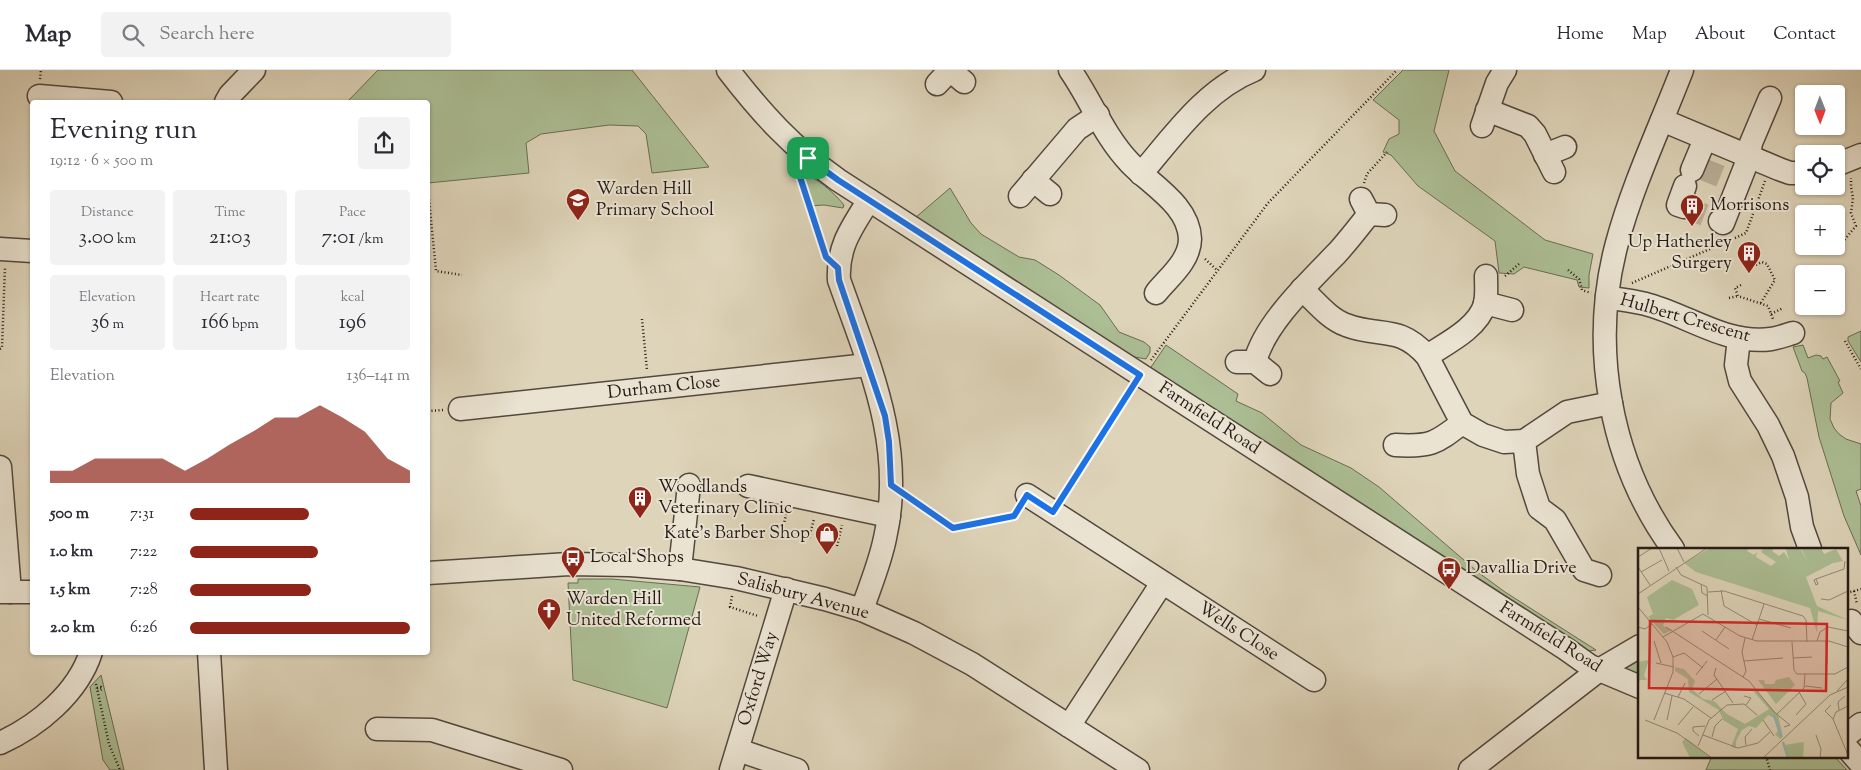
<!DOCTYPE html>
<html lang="en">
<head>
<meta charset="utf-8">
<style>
	:root { --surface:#fff; --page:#f2f2f3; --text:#2b2b33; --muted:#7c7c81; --line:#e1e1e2; --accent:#8f2418 }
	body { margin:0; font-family:"Sorts Mill Goudy",serif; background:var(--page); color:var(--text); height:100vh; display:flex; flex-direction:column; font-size:19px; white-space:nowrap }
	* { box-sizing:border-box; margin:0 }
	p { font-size:16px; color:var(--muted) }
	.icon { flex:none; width:28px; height:28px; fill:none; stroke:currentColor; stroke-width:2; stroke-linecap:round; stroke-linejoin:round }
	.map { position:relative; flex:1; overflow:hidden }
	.details { position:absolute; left:30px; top:30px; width:400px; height:555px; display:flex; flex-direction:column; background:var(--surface); border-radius:5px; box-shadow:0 1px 4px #0004 }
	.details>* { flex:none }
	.needle { width:32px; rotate:179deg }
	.tools { position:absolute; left:1795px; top:15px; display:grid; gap:10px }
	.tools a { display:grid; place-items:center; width:50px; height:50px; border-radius:5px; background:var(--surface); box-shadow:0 1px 4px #0004; font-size:25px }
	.pin { position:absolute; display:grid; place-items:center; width:42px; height:42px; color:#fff; margin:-21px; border-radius:10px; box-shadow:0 2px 8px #0006 }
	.round { display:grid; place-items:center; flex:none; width:52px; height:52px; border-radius:5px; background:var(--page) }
	.overview { display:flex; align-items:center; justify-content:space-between; height:85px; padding:0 20px }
	h1 { font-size:28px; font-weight:600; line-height:38px }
	.metrics { display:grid; grid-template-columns:repeat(3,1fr); gap:8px; height:85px; padding:5px 20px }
	.metrics div { display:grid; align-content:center; border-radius:5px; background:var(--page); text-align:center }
	.metrics b { font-size:21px; font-weight:600 }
	.metrics small { font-size:14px; font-weight:400 }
	.metrics p { font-size:14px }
	.chart { height:140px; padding:10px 20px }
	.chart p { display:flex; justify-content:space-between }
	.chart svg { width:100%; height:90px; margin-top:5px; fill:var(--accent); opacity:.7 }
	ul { padding:0 20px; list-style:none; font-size:16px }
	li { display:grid; grid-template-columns:80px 60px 1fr; align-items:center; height:38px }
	li i { height:12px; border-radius:6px; background:var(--accent) }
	header { display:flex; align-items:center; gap:30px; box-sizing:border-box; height:70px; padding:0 25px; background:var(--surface); border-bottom:1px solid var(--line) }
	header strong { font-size:24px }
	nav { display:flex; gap:28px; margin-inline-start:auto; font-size:18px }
	.search { width:350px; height:45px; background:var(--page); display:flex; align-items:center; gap:12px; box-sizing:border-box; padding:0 18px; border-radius:5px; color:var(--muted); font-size:19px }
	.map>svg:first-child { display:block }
	.green { fill:#acbe94; stroke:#686c54 }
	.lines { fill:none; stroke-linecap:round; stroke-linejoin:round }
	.minor-tunnel { stroke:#b9af98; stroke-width:22; stroke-dasharray:22 11; stroke-linecap:butt }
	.minor-casing { stroke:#53483e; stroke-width:25 }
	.path { stroke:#251a15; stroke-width:2.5; stroke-dasharray:1 2.5; stroke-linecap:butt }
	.minor { stroke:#eae3d2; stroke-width:22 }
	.route-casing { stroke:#fff; stroke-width:10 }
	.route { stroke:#1a73e8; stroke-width:6 }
	.labels { text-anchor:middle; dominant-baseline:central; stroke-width:4; stroke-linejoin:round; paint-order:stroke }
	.poi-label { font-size:18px; fill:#251a15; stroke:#eae3d2; text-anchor:start }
	.street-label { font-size:18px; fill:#251a15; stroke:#eae3d2 }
	.inset-river { fill:none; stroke:#97b6b9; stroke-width:2.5 }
	.inset-road { fill:none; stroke:#948a77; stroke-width:1 }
	.view { fill:#d62828; fill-opacity:0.15; stroke:#d62828; stroke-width:2.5 }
	.inset-edge { fill:none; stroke:#251a15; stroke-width:2.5 }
</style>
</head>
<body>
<header>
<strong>Map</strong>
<div class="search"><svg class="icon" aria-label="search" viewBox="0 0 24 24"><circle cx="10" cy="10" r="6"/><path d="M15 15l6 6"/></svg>Search here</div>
<nav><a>Home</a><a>Map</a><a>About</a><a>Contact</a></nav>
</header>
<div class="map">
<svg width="1861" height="700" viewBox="0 0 1861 700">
	<rect width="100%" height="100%" fill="#ded4b9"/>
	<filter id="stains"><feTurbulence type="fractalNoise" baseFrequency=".004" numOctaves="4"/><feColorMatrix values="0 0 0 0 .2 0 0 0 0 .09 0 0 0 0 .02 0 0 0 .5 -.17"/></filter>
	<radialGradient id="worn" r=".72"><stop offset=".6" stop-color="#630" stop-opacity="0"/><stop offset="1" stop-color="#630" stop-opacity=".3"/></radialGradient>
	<g class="green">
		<polygon points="378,0 632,0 709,97 652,103 646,64 638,56 609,55 541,64 526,73 529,103 428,113 428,32 347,32"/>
		<polygon points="1403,0 1449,0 1434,61 1455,101 1545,170 1593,184 1589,205 1589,218 1579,217 1577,210 1524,197 1514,204 1499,203 1495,171 1418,116 1391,85 1383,82 1389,69 1399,64 1399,50 1373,30"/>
		<path d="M802 104C815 105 836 125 844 135L843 138 824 135 809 136 800 107Z"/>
		<polygon points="950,118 971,153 981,164 1019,187 1035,190 1059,205 1100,235 1119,262 1144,272 1150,277 1150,282 1146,289 1123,285 915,148"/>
		<polygon points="1861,261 1861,292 1848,271 1848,267"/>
		<polygon points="1166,275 1238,324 1236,331 1262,343 1301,375 1351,398 1379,417 1479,503 1505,522 1596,580 1581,582 1147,303"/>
		<polygon points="1803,275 1808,288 1816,285 1821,286 1823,289 1827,287 1840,311 1838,312 1843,323 1831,333 1830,349 1834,358 1839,364 1846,369 1861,374 1861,419 1856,421 1861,436 1861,485 1844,446 1819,367 1807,308 1805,303 1802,301 1793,277"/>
		<polygon points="578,509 612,509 700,517 667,638 573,610 568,513 578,513"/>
		<polygon points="1640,590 1640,613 1625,604 1626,598"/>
		<polygon points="101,605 124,700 110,700 103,690 90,617"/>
		<polygon points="1712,686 1834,686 1847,700 1706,700"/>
	</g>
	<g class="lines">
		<g class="minor-tunnel">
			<polyline points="1700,98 1735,112"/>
			<polyline points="1684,137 1720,151"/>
		</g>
		<g class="minor-casing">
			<g id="minor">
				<path d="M728 0C762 44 792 77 838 110L1566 579 1590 596 1640 617"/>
				<path d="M1070 0C1091 30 1104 66 1130 93 1151 115 1189 135 1190 169 1190 191 1168 208 1156 223"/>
				<polyline points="937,14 950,0 964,12"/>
				<polyline points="39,26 111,32"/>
				<polyline points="226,32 230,25 254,0"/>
				<polyline points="1487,40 1528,56 1535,64 1554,102"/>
				<polyline points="1662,50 1779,99 1790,103 1804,103"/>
				<polyline points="1482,56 1497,13 1505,0"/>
				<polyline points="1545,85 1565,77"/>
				<polyline points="1836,95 1861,85"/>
				<polyline points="1692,100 1705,69"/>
				<path d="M1141 104C1174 65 1206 19 1254 0"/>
				<polyline points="1033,110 1050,124"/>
				<polyline points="1020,126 1077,59 1098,45"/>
				<polyline points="1361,129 1369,144 1385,145"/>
				<polyline points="1684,137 1678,135 1685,116"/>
				<polyline points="1720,151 1723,153 1749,87 1751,73 1770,28"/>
				<polyline points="0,179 32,181"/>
				<path d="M1302 219C1315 231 1329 249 1346 255 1379 268 1399 254 1427 286L1462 353 1483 365 1504 372 1524 371 1567 342 1611 333"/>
				<path d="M1607 227C1621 230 1635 231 1649 235 1689 246 1727 275 1771 269 1778 268 1786 265 1793 263"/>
				<polyline points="1485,233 1512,240"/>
				<polyline points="1739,268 1736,295 1740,311 1768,355 1783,386 1797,427 1802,457 1810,479"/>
				<path d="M1427 286C1447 273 1478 258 1485 234 1487 225 1486 216 1486 206"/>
				<polyline points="1237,292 1255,292 1270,304"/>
				<path d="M1255 292C1264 254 1310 211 1337 183 1348 171 1358 158 1369 144"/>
				<polyline points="460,339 868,295"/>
				<polyline points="1524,371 1528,404 1539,438 1555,450 1584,500 1600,505"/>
				<path d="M1395 375C1430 377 1435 374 1462 353"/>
				<polyline points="0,397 10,522"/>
				<polyline points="748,416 889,446"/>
				<polyline points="1027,425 1314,610"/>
				<path d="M1673 479C1610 393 1589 277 1617 173 1633 114 1660 57 1682 0"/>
				<polyline points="680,499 689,415"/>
				<polyline points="428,503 569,494 630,495 680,499 736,508 825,529 862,540 914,563 972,594 1138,700"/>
				<polyline points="0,522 32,522"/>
				<path d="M862 540C870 516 880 493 885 468 906 376 869 295 839 210 837 177 852 157 869 130"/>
				<polyline points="1851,551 1861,563"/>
				<polyline points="209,582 216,700"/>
				<polyline points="1069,656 1162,513"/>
				<polyline points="377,659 432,660 561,700"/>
				<polyline points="1847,665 1861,654"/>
				<path d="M0 673C38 656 78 623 91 582"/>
				<polyline points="1847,678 1861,694"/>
				<polyline points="738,680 797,700"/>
				<polyline points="731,700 786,519"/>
				<polyline points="1470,700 1599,600 1640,576"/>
			</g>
		</g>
		<g class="path">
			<polyline points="40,9 41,0"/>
			<polyline points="800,104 800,107 823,180"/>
			<polyline points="1364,113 1367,104 1387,82"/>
			<polyline points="428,119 436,201 462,205"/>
			<polyline points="1735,168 1746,163 1765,111"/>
			<polyline points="1840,175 1856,156 1851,143 1853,128 1851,117 1851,108"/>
			<polyline points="1205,189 1217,200"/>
			<polyline points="1756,195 1762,192 1767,194 1775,210 1760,234"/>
			<polyline points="1568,200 1579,209 1582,220 1591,223"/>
			<polyline points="1505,206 1519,194"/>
			<polyline points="1632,213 1726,172"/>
			<polyline points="1741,215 1735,218 1738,226 1768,236 1773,249"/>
			<polyline points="1729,228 1738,226"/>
			<polyline points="1771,244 1783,238"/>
			<polyline points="642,249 647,300"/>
			<polyline points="1845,271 1861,299"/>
			<polyline points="0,279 2,278 5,197"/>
			<polyline points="1151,290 1268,133 1397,0"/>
			<polyline points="428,341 443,340"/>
			<polyline points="1063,426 1131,319"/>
			<polyline points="908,427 953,458 1014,446 1018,439"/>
			<polyline points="782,462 787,441"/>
			<polyline points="809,468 814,449"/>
			<polyline points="837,476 842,455"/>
			<polyline points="1854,521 1857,534"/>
			<polyline points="1847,523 1861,519"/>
			<polyline points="732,526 730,537 758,546"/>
			<polyline points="96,614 109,674 120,700"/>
			<polyline points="97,618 101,617 102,619 98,621"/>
			<polyline points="1766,686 1770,700"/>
		</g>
		<use href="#minor" class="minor"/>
	</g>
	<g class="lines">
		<g class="route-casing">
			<polygon id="route" points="808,88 838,110 1140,305 1053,442 1027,425 1014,446 953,458 891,415 889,372 885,346 839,210 838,198 826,187 800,107 801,98"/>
		</g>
		<use href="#route" class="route"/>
	</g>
	<defs>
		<g id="school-pin" transform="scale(1.25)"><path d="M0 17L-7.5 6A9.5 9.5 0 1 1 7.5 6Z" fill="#8f2418" stroke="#eae3d2"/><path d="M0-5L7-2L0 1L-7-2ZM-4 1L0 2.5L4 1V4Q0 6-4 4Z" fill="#fff"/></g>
		<g id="building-pin" transform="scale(1.25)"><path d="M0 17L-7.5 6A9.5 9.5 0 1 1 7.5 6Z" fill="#8f2418" stroke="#eae3d2"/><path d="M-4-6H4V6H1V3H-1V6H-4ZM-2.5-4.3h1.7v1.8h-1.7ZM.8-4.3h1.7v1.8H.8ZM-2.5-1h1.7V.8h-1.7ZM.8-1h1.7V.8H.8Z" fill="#fff"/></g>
		<g id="shop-pin" transform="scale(1.25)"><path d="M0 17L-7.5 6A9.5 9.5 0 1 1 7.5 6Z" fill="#8f2418" stroke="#eae3d2"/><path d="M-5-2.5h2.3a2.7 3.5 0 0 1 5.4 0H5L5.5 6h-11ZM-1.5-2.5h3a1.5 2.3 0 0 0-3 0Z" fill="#fff"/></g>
		<g id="bus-pin" transform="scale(1.25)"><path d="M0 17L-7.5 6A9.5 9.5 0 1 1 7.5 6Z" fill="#8f2418" stroke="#eae3d2"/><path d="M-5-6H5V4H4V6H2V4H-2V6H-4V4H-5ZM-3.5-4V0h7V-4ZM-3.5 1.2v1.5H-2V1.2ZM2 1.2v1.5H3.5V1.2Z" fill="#fff"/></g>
		<g id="church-pin" transform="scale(1.25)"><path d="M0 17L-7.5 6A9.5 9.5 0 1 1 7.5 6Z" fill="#8f2418" stroke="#eae3d2"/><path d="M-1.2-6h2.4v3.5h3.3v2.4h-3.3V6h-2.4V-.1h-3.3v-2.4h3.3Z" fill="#fff"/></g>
	</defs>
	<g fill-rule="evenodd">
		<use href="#school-pin" x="578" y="130"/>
		<use href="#building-pin" x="1692" y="136"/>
		<use href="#building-pin" x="1749" y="183"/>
		<use href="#building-pin" x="640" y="428"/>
		<use href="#shop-pin" x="827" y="464"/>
		<use href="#bus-pin" x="573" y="488"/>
		<use href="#bus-pin" x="1449" y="499"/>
		<use href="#church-pin" x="549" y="540"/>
	</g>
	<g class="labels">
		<g class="poi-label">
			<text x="596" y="120">Warden Hill<tspan x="596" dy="21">Primary School</tspan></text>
			<text x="1710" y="136">Morrisons</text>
			<text x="1732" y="173" text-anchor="end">Up Hatherley<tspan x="1732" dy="21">Surgery</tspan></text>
			<text x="658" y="418">Woodlands<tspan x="658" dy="21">Veterinary Clinic</tspan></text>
			<text x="810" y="464" text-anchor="end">Kate's Barber Shop</text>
			<text x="590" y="488">Local Shops</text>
			<text x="1466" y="499">Davallia Drive</text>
			<text x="566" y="530">Warden Hill<tspan x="566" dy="21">United Reformed</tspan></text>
		</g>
		<g class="street-label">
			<text transform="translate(1685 249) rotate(16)">Hulbert Crescent</text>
			<text transform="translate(664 318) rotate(-6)">Durham Close</text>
			<text transform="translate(1209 349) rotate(33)">Farmfield Road</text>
			<text transform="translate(803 527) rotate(15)">Salisbury Avenue</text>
			<text transform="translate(1238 562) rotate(33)">Wells Close</text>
			<text transform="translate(1550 568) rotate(32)">Farmfield Road</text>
			<text transform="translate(759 609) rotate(-73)">Oxford Way</text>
		</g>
	</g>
	<g transform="translate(1638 478)">
		<rect width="210" height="210" fill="#ded4b9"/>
		<path d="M72 0H111L109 3 116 7 119 4 118 9 133 18 138 14 123 4 126 0H136L134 3 141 8 146 4 151 12 148 1 162 0 170 15 163 0H183L186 6 198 1 205 13 195 15 168 29 179 58 210 72 180 63 179 85 172 60 58 24 46 15ZM34 32 54 41 61 57 35 72 28 70 25 78 34 82 26 86 10 69 15 66 9 49ZM11 112 6 127 9 132H2L0 137V114ZM37 119 46 121 57 133 54 141 65 151 76 153 89 166 107 176 131 161 116 144 118 142 140 167 145 189 142 191 137 186 140 183 137 170 130 167 118 180 111 178 104 182 98 193V200L93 199 100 181 85 172 81 162 51 144 50 131 37 123ZM151 129 157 137 138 156 120 132H126L127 136H136L138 132ZM48 190 74 210H52L44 194ZM166 194 165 210H151L146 197Z" fill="#acbe94"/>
		<path class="inset-river" d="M136 167 143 188M145 194 150 210"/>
		<path class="inset-road" d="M21 0 31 23M39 0 46 14M0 9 14 0M0 19 12 37M38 19 43 27 69 39 70 67M3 24 24 12M178 31 206 21 207 13M178 31 180 36 178 37 176 32ZM63 36 64 45 70 48M83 42 86 58 119 77M70 44 86 43 165 68 168 72 169 94M0 46 69 0M183 51 191 52 210 43M0 59 29 94 35 109V124L16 172M121 71 153 80M0 79 7 81 14 76M28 79 111 133 136 164 152 177 146 179M64 83 91 101M25 89 65 66 102 88 119 93H191L210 99M78 92 87 79M114 92 126 56M16 93 23 115M179 93 182 84 190 79 210 83M188 93 189 116M154 94 156 122 159 126H197L210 119M35 109 46 105 65 120M155 110 174 109M106 113 145 110M18 115 36 119M78 120 76 127 95 155M58 127 69 113M105 129 108 123 104 104 107 90M167 138 184 140M199 143 210 131M26 145 46 151 73 170M61 146 79 131M106 148 113 150 108 157M40 149 47 135M74 152 88 143M193 157 187 163 195 171M210 158 198 164 195 171 210 207M201 162 200 154 207 148M139 166 166 140 167 126M158 167 168 156 161 144M7 172 39 185 74 210M29 172 34 148M125 172 136 188M40 177 55 159M65 187 100 200 120 195 132 184M178 187 183 201 182 210M61 188 55 183V179L67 178M74 189 77 178 84 171M108 197 107 189 114 181M60 198 71 172 89 157 106 156 119 167M125 210 192 147 210 139"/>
		<path class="view" d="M12 73 189 76 188 143 11 140Z"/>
		<rect width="210" height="210" class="inset-edge"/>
	</g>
	<rect width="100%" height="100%" filter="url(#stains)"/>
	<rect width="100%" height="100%" fill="url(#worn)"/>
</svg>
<div class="tools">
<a><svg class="needle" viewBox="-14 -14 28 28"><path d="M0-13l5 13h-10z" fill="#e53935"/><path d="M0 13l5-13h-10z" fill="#7c7c81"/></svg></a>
<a><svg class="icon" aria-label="locate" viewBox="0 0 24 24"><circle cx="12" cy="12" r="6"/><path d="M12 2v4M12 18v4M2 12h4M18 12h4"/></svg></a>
<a>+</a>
<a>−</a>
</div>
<div class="pin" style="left:808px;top:88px;background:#1e9e55"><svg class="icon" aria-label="arrive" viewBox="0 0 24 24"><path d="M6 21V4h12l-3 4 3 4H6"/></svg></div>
<section class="details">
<div class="overview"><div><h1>Evening run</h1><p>19:12 · 6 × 500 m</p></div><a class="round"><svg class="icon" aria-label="share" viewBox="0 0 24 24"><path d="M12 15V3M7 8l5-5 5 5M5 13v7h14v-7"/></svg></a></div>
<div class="metrics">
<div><p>Distance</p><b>3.00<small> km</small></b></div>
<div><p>Time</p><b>21:03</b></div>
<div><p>Pace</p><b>7:01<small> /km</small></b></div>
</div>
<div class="metrics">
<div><p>Elevation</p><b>36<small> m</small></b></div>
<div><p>Heart rate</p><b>166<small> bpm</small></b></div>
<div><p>kcal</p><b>196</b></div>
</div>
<div class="chart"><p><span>Elevation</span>136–141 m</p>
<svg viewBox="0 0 160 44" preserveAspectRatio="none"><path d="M0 44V38L10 38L20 32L30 32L40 32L50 32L60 38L70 32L80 25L90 19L100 12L110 12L120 6L130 12L140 19L150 32L160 38V44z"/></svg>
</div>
<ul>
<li><b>500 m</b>7:31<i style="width:54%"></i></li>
<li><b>1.0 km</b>7:22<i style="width:58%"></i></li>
<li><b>1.5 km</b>7:28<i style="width:55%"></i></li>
<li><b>2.0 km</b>6:26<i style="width:100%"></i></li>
</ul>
</section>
</div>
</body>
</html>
